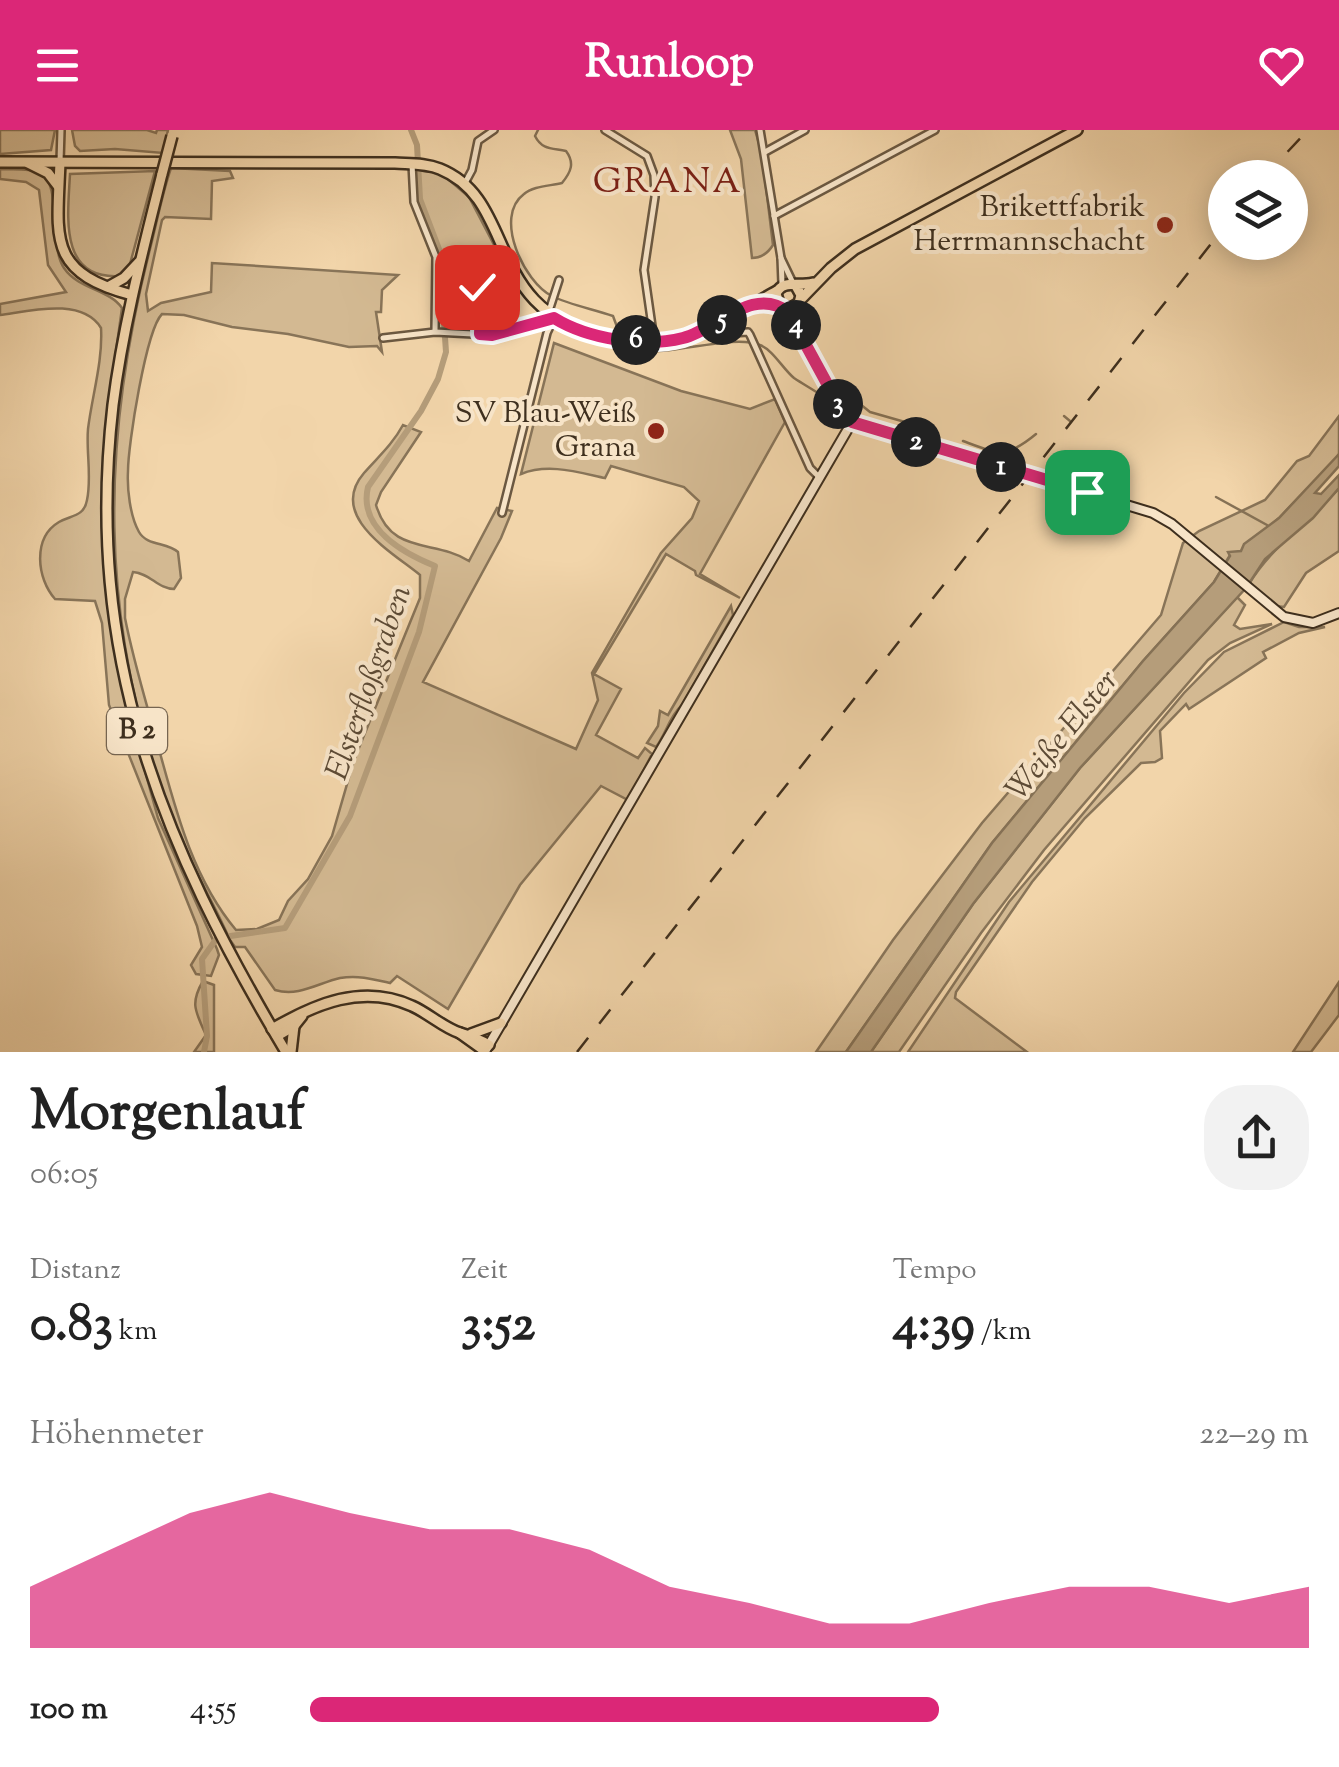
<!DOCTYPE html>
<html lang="de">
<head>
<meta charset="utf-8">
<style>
	:root { --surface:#fff; --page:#f2f2f2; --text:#222; --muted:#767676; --accent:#db2777 }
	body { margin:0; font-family:"Sorts Mill Goudy",serif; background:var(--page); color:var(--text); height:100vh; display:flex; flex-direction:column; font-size:38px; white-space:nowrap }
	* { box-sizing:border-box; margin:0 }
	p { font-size:32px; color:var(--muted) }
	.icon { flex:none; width:55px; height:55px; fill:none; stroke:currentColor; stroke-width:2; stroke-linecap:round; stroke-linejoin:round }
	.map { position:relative; height:922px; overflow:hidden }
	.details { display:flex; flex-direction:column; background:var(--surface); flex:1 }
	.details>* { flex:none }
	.fabs { position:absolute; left:1208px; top:30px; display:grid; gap:20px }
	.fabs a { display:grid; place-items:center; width:100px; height:100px; border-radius:50%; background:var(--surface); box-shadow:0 5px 25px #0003; font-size:50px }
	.pin { position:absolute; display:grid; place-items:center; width:85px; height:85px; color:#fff; margin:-42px; border-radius:20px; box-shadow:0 5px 15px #0006 }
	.km { position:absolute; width:50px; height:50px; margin:-25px; border-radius:50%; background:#222; color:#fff; font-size:28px; line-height:50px; text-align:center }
	.round { display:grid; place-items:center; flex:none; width:105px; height:105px; border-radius:40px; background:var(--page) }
	.headline { display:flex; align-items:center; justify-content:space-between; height:170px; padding:0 30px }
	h1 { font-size:55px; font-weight:700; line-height:75px }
	.metrics { display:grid; grid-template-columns:repeat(3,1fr); gap:15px; height:170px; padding:10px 30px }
	.metrics div { display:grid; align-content:center }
	.metrics b { font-size:50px; font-weight:700 }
	.metrics small { font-size:28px; font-weight:400 }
	.metrics p { font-size:28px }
	.chart { height:280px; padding:20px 30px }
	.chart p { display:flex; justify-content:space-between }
	.chart svg { width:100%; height:180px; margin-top:10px; fill:var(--accent); opacity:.7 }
	ul { padding:0 30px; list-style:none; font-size:32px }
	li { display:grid; grid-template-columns:160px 120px 1fr; align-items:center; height:75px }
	li i { height:25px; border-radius:12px; background:var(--accent) }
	header { display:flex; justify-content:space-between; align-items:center; height:130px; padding:0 30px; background:var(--accent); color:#fff; font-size:45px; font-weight:700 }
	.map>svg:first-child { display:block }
	.green { fill:#d3b992; stroke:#887458; stroke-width:2.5 }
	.water { fill:#b59d7a; stroke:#857155; stroke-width:2.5 }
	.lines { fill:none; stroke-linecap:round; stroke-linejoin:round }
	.stream { stroke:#857155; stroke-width:2.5 }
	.canal { stroke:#b59d7a; stroke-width:6 }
	.minor-casing { stroke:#6b5841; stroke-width:10 }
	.secondary-casing { stroke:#3e2f1e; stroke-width:12 }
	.primary-casing { stroke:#3e2f1e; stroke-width:14 }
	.minor { stroke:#f7e4c8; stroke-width:5 }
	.secondary { stroke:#f7e4c8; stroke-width:8 }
	.primary { stroke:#f2d5aa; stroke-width:9 }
	.rail { stroke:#3e2f1e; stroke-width:2.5; stroke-dasharray:18 18; stroke-linecap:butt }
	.primary-bridge-casing { stroke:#3e2f1e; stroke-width:14; stroke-linecap:butt }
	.primary-bridge { stroke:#f2d5aa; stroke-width:9 }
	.route-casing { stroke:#fff; stroke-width:20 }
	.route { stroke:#db2777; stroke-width:12 }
	.poi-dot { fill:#8f2418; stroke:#f7e4c8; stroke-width:4 }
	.labels { text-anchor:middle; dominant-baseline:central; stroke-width:8; stroke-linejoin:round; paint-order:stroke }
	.shield { fill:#f7e4c8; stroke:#766551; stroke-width:2.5 }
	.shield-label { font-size:28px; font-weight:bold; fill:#3e2f1e }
	.poi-label { font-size:30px; fill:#3e2f1e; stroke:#f7e4c8; text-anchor:end }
	.water-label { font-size:32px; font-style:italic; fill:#5c4a35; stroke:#f7e4c8 }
	.quarter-label { font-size:35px; letter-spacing:2.5px; fill:#7a1f14; stroke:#f7e4c8 }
</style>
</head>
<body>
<header><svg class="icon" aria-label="menu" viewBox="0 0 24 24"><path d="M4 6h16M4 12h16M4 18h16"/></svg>Runloop<svg class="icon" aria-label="heart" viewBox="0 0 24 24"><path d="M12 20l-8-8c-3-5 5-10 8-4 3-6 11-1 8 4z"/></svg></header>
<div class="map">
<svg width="1339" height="922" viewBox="0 0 1339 922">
	<rect width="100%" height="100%" fill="#f2d5aa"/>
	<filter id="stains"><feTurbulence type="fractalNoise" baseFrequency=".002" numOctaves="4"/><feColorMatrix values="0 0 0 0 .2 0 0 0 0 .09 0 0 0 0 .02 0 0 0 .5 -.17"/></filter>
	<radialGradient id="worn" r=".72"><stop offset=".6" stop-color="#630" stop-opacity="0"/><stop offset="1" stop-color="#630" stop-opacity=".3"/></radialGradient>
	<g class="green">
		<polygon points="0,0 55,0 51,20 0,24"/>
		<polygon points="72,0 147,0 156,3 157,0 168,0 163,23 115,19 80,21 75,16"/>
		<path d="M730 0H755L762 24 773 115C768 123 762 128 752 128L741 29Z"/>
		<path d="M171 38 230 41 233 48 212 51 211 89 165 87 162 90 146 164 148 181 161 173 211 162 212 133 398 145 382 160 381 182H376L382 222 377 216 349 217 288 204 232 197 184 185 162 184C146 200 128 315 128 341 127 359 130 386 139 402 147 416 167 412 178 422L181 448 174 459C158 459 150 443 133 442L125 469V488C134 534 148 578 160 623 177 685 194 750 236 800L257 799 279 790 288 771 308 749 332 706 354 630 420 468V445C392 422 327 386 364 343 379 326 392 315 403 295L421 302 381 362 376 375C391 426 435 409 469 431L497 378 512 381 501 408 423 552 576 619 598 570 592 543 661 423 692 388 699 371 684 357 611 336 605 348C577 342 548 333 521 344L554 213 681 261 750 279 775 269 785 292 700 444 740 468 696 445 695 441 666 424 594 544 621 559 596 605 638 628 645 618 652 624 628 670 601 656 520 755 448 879 397 846 390 853C373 849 358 845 340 848 318 853 299 867 275 860L245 817H235L230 810C210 764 182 721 165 673 99 484 101 311 150 119 157 92 162 64 171 38Z"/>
		<path d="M0 39C12 40 28 38 39 42 63 52 48 115 64 138 79 160 109 159 122 178L109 271 104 388 107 461 130 587 158 688 217 819 219 825 211 846 196 844 191 835 202 817 197 796 109 575 102 493 95 471 55 469C37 449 32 408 59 392 71 385 84 387 87 370 92 347 86 322 88 299 92 266 103 231 101 198 82 167 30 181 0 185V174L66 162 48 135 39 60 26 52 0 49Z"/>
		<polygon points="415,40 441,43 469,67 503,132 439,137 438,122 418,75"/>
		<path d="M155 41 130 134 120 146C58 150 68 85 70 44Z"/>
		<polygon points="1339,286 1339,324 1335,330 1279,388 1241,421 1230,425 1214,452 1143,531 992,713 846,922 816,922 893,810 982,693 1161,485 1183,413 1199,401 1265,370 1297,331 1309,326"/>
		<path d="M1339 358V421L1306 443 1284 477 1276 476 1249 454C1272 416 1310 391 1339 358Z"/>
		<polygon points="1237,467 1245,475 1234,495 1240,499 1272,494 1230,513 1208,530 1044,720 981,803 899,922 871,922 973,774 1080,638"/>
		<path d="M731 476 733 485 682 575C669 587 666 604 656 617L647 613 658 596 660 581 668 585Z"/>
		<polygon points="1284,492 1299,497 1325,497 1299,503 1263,522 1266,528 1189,579 1186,574 1160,601 1162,628 1155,632 1141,633 1085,688 1032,752 956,862 955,868 1027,922 908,922 1009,772 1184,563 1224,522"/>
		<path d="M203 851 214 855V922H194L206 905C195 881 190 873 203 851Z"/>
		<polygon points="1339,852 1339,885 1311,922 1293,922"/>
	</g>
	<polygon class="water" points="1339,324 1339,336 1315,363 1321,364 1339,345 1339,358 1313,388 1265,429 1246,458 1080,638 973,774 871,922 846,922 992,713 1143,531 1214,452 1230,426 1228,422 1241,421 1244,414 1279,388"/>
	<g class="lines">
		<g class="stream">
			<path d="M538 0 535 6C542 20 552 18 566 21 575 33 571 42 562 53 550 56 533 56 524 64 493 87 524 152 552 166 570 175 593 179 613 186L620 205"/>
			<path d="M621 213C645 237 727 201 760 215 773 220 783 239 794 248 803 254 812 259 821 265L845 262 870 282 926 298"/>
			<polyline points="1064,286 1070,291"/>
			<path d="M963 311C998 324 1006 329 1036 304"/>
			<polyline points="1216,367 1267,395"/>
		</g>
		<path class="canal" d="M204 922 207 906 202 829 217 808 285 798 350 686 419 502 435 436C403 423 358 398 368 357L421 281 438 249 446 222 439 119 420 69 417 15 411 0"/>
		<g class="minor-casing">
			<g id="minor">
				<polyline points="605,0 647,26 654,45 655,67 644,140 654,210"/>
				<polyline points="760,0 781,128 782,154"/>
				<polyline points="765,22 805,0"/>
				<polyline points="60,32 61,0"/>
				<polyline points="412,34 414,72 436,127 435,201"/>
				<polyline points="465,53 472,40 478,11 494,0"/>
				<polyline points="774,86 935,0"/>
				<polyline points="781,128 794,155"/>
				<polyline points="477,157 481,172 480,204"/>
				<polyline points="549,181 559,150"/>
				<polyline points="711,199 717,204 748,202 750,205 810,338 819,347"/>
				<polyline points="383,208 435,202 492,205 554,188"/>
				<polyline points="502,383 547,203 554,188"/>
			</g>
		</g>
		<g class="secondary-casing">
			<g id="secondary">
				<polyline points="786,179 837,273 852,292 1153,383 1172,394 1284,487 1313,493 1339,483"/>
				<polyline points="487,918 852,292"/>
			</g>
		</g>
		<g class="primary-casing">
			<g id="primary">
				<path d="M0 32 395 33C410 34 426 33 440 39 521 72 481 186 612 207 636 211 665 214 688 206 719 196 749 176 777 161"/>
				<path d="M60 32C57 109 47 142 132 165"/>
				<polyline points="28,33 48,43 58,56"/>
				<path d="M162 44C143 120 123 196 113 275 84 525 161 712 286 922"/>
				<path d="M796 156 801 165 799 173 791 178 780 176 776 164C782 149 798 157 813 153"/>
				<polyline points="108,157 124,148 139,132"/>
				<polyline points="801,169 831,138 855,119 1077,0"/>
				<path d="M272 899C315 874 363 853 412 876 428 883 444 898 460 903 471 906 479 909 489 915"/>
				<polyline points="460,903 485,921"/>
				<polyline points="471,904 501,893"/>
				<polyline points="277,906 294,896 302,886"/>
				<polyline points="291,922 294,896"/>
			</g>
		</g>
		<use href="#minor" class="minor"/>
		<use href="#secondary" class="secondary"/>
		<use href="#primary" class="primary"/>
		<g class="rail">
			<polyline points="1263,48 1308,0"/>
			<polyline points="577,922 1225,96"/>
		</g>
		<g class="primary-bridge-casing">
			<polyline id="primary-bridge" points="162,44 172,6"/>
		</g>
		<use href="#primary-bridge" class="primary-bridge"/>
	</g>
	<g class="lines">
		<g class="route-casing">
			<path id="route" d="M477 157 481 172 480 204 492 205 554 188C588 209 644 218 683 208 718 199 753 155 788 182L837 272 852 292 1087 362"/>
		</g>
		<use href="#route" class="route"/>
	</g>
	<g class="poi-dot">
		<circle cx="1165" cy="95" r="10"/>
		<circle cx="656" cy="301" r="10"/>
	</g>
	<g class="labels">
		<rect class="shield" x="107" y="578" width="60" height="46" rx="8"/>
		<g class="shield-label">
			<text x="137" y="601">B 2</text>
		</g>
		<g class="poi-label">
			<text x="1145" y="78">Brikettfabrik<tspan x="1145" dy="34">Herrmannschacht</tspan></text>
			<text x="636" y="284">SV Blau-Weiß<tspan x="636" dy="34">Grana</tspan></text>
		</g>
		<g class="water-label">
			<text transform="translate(370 553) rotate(-71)">Elsterfloßgraben</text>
			<text transform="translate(1063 606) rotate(-51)">Weiße Elster</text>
		</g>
		<g class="quarter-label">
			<text x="668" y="53">GRANA</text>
		</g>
	</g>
	<rect width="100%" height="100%" filter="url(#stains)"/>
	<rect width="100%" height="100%" fill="url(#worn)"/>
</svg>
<div class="fabs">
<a><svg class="icon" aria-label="layers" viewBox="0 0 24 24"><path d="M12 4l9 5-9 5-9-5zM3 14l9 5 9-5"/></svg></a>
</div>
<div class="pin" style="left:1087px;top:362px;background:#1e9e55"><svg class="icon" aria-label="arrive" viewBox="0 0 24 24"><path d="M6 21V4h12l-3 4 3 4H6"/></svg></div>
<div class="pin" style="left:477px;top:157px;background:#d93025"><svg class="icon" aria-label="check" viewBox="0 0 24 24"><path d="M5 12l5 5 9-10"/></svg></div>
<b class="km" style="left:1001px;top:337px">1</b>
<b class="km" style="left:916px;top:312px">2</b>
<b class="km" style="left:838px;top:274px">3</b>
<b class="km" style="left:796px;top:195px">4</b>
<b class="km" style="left:722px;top:190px">5</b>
<b class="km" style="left:636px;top:210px">6</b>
</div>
<section class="details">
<div class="headline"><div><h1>Morgenlauf</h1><p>06:05</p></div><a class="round"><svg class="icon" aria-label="share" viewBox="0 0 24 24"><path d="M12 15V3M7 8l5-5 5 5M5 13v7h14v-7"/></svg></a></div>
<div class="metrics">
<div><p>Distanz</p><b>0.83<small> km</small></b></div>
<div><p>Zeit</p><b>3:52</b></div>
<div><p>Tempo</p><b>4:39<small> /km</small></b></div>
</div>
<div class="chart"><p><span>Höhenmeter</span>22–29 m</p>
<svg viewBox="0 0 160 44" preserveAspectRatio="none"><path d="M0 44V29L10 20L20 11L30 6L40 11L50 15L60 15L70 20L80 29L90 33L100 38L110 38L120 33L130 29L140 29L150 33L160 29V44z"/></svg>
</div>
<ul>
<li><b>100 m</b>4:55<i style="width:63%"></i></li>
</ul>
</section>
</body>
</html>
